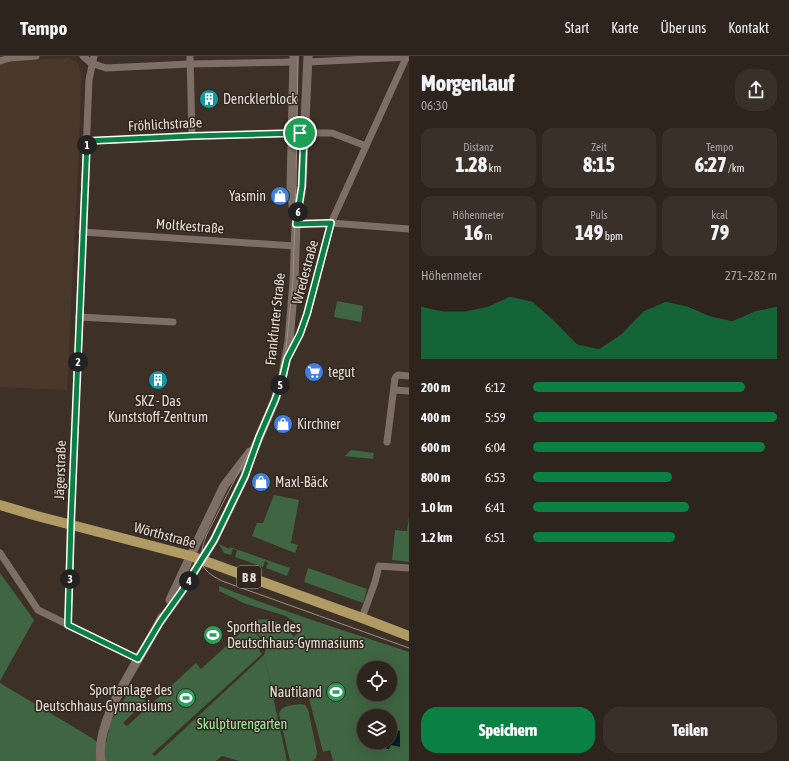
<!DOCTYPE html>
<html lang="de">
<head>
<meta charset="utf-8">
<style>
	:root { --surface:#2d241d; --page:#39302a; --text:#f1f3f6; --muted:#a7a4a4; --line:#48413b; --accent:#0b8043 }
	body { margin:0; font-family:"Asap Condensed",sans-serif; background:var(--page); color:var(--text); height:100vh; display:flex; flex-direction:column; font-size:15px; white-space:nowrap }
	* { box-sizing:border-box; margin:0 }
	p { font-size:13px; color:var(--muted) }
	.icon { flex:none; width:22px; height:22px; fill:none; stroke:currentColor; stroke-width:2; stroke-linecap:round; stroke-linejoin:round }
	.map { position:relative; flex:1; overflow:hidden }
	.details { display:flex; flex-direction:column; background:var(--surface); width:380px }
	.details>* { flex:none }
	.controls { position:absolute; left:357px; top:605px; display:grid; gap:8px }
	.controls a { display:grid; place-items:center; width:40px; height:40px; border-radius:50%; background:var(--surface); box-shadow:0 4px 16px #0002,0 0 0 1px var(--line); font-size:20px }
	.pin { position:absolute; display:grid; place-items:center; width:34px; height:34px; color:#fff; margin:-17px; border:2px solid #fff; border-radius:50%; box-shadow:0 1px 4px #0007 }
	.km { position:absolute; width:20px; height:20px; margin:-10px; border-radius:50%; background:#222; color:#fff; font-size:11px; line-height:20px; text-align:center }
	.round { display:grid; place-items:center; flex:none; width:42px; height:42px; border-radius:16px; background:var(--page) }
	.head { display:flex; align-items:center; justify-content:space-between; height:68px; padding:0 12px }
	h1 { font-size:22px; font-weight:800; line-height:30px }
	.stats { display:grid; grid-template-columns:repeat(3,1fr); gap:6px; height:68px; padding:4px 12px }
	.stats div { display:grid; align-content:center; border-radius:10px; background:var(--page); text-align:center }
	.stats b { font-size:20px; font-weight:800 }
	.stats small { font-size:11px; font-weight:400 }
	.stats p { font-size:11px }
	.chart { height:112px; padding:8px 12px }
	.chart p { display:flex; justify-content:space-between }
	.chart svg { width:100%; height:72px; margin-top:4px; fill:var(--accent); opacity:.7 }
	.button { display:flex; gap:8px; margin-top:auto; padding:8px 12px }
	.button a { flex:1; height:46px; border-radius:16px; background:var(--accent); color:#fff; font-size:16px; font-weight:800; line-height:46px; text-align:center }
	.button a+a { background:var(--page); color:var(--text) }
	ul { padding:0 12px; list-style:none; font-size:13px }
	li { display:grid; grid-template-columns:64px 48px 1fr; align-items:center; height:30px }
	li i { height:10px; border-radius:5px; background:var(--accent) }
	header { display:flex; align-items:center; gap:24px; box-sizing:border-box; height:56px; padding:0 20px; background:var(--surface); border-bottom:1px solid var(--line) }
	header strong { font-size:19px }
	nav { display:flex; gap:22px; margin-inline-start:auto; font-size:14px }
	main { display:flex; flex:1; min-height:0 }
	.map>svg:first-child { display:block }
	.built { fill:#4a392b }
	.green { fill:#3f6542; fill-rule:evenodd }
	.water { fill:#011e26 }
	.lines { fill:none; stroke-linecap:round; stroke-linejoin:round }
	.minor { stroke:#7d6f65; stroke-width:7 }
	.tertiary { stroke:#7d6f65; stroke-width:9 }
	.primary { stroke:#b19b64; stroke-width:10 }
	.tram { stroke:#999088; stroke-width:1 }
	.route-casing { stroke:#fff; stroke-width:8 }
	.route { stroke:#0b8043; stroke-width:5 }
	.labels { text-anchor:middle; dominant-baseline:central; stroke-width:3; stroke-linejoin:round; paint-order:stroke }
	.shield { fill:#31261d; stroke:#aea59e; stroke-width:1 }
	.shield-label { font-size:13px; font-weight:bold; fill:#e3dcd6 }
	.poi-label { font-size:14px; fill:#e3dcd6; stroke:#31261d; text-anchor:start }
	.street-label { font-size:14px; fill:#e3dcd6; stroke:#31261d }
	.park-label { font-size:14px; fill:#9beba2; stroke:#31261d }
</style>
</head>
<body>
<header>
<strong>Tempo</strong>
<nav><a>Start</a><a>Karte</a><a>Über uns</a><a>Kontakt</a></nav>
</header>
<main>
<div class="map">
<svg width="409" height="705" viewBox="0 0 409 705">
	<rect width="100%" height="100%" fill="#3c3027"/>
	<polygon class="built" points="69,2 79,8 81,22 79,92 67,334 0,331 0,8 9,5"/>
	<g class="green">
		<polygon points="337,245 363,250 361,266 334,261"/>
		<polygon points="351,394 374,397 373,403 345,400"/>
		<polygon points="274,439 299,444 291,487 298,489 295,497 252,480 257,467 263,467"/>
		<polygon points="409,461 409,506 392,504 395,474 407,475"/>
		<polygon points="219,488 229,493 230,491 290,512 287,520 266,512 268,507 265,505 263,511 235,501 237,494 233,493 231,499 224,497"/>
		<polygon points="308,512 367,533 363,547 304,526"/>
		<polygon points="0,517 34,564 0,625"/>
		<path d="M219 530C281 555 346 575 409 596V705H333L330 694 323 696 307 635 274 643 264 599 287 705H239L222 700 216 705H0V627L92 682 98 687H106L110 667 130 634 146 645 123 667 127 670 196 607 201 613 249 569 264 587 259 594 262 598 152 698 155 700 264 599 267 588 248 567C266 558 283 566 294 581L302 572 286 560 246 548 219 535ZM364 612H390V638H364ZM364 660H390V686H364Z"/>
		<path d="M301 648 305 649 308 653 317 696 316 702 313 705H290L279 658C281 649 293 649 301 648Z"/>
	</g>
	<polygon class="water" points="396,674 400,675 400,691 391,689 389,693 386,693"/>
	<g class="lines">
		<g class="minor">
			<polyline points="83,0 91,7 106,12 190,8 293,6"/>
			<polyline points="190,0 192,80"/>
			<polyline points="0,5 10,2 36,0"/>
			<polyline points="308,6 409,1"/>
			<polyline points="304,77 332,77 366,90"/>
			<polyline points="87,85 192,80 292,77"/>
			<polyline points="296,168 331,167 409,173"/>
			<polyline points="82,176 295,190"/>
			<polyline points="79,261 173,266"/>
			<polyline points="289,298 300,278 307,259 331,167 407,0"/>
			<polyline points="395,334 409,335"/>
			<polyline points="387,386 395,322 398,319 409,320"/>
			<polyline points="0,497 38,554 138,603"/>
			<polyline points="362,562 375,526 379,510 409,512"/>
			<polyline points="68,569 71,468 89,24 94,0"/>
		</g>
		<g class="tertiary">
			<polyline points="294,0 291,130 294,158"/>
			<polyline points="170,544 201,478 224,430 250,396"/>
			<polyline points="160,566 182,535 214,484 245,420 250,403 275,344 282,324 289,285 294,226 296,168 302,130 308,0"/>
			<path d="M101 705C94 661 143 601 162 561"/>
		</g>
		<polyline class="primary" points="0,449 37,460 191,500 362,562 409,580"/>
		<path class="tram" d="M298 0 296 130 293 225 285 303 280 325 257 380 206 480C198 504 198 513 222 525L409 592"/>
	</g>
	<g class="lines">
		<g class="route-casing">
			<polygon id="route" points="300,77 304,77 302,130 296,168 331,167 307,258 300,278 287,303 282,324 275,344 259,381 245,420 214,484 182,535 160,566 138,603 68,569 71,468 87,85 192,80"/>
		</g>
		<use href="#route" class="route"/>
	</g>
	<defs>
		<g id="building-disc" transform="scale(1)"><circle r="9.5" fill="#0f9aa8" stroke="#31261d"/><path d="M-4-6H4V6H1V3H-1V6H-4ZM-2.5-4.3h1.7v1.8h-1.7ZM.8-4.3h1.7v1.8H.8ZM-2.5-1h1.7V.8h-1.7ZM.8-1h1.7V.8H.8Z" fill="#fff"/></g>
		<g id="shop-disc" transform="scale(1)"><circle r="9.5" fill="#3f7fe0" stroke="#31261d"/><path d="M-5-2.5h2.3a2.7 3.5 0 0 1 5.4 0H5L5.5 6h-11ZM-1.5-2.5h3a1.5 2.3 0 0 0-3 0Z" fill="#fff"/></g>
		<g id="supermarket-disc" transform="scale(1)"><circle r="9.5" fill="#3f7fe0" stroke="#31261d"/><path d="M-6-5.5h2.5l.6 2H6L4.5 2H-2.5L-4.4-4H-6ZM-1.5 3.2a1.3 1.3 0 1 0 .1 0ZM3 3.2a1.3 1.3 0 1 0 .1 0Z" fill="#fff"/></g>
		<g id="stadium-disc" transform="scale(1)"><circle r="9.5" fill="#2e9e5b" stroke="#31261d"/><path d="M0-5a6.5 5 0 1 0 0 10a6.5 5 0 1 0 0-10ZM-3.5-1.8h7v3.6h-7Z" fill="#fff"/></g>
	</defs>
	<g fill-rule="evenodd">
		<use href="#building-disc" x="209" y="43"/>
		<use href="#shop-disc" x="280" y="140"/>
		<use href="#supermarket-disc" x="314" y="316"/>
		<use href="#building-disc" x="158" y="324"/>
		<use href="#shop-disc" x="283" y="368"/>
		<use href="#shop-disc" x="261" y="426"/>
		<use href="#stadium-disc" x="213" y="579"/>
		<use href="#stadium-disc" x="336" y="636"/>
		<use href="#stadium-disc" x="186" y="642"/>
	</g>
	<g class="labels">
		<rect class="shield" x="237" y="510" width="24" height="22" rx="3"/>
		<g class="shield-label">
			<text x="249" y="521">B 8</text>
		</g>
		<g class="poi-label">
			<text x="223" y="43">Dencklerblock</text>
			<text x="266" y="140" text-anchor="end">Yasmin</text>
			<text x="328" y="316">tegut</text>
			<text x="158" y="345" text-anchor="middle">SKZ - Das<tspan x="158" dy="16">Kunststoff-Zentrum</tspan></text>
			<text x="297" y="368">Kirchner</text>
			<text x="275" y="426">Maxl-Bäck</text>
			<text x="227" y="571">Sporthalle des<tspan x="227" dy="16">Deutschhaus-Gymnasiums</tspan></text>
			<text x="172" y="634" text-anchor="end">Sportanlage des<tspan x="172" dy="16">Deutschhaus-Gymnasiums</tspan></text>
			<text x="322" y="636" text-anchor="end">Nautiland</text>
		</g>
		<g class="street-label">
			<text transform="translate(165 68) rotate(-3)">Fröhlichstraße</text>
			<text transform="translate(190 170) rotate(4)">Moltkestraße</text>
			<text transform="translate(305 216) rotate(-75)">Wredestraße</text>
			<text transform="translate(275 263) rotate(-84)">Frankfurter Straße</text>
			<text transform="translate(60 414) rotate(-88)">Jägerstraße</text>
			<text transform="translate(165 479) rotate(15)">Wörthstraße</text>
		</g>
		<g class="park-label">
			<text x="242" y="668">Skulpturengarten</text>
		</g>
	</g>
</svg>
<div class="controls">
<a><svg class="icon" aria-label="locate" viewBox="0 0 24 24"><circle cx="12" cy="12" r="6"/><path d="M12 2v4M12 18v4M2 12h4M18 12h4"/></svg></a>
<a><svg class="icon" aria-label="layers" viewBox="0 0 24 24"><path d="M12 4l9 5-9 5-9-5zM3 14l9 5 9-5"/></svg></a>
</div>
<div class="pin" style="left:300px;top:77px;background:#1e9e55"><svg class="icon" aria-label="arrive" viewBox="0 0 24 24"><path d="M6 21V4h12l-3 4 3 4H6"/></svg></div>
<b class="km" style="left:87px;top:89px">1</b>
<b class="km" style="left:78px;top:306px">2</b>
<b class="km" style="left:70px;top:523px">3</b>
<b class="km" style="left:189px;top:525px">4</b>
<b class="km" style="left:280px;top:329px">5</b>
<b class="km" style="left:298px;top:156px">6</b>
</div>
<section class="details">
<div class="head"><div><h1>Morgenlauf</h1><p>06:30</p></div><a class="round"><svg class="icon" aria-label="share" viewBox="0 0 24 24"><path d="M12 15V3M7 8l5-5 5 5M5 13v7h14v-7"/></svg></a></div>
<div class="stats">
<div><p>Distanz</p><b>1.28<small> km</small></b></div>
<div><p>Zeit</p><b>8:15</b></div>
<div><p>Tempo</p><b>6:27<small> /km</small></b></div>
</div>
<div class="stats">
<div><p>Höhenmeter</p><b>16<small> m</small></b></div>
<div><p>Puls</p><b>149<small> bpm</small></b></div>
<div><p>kcal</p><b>79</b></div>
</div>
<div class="chart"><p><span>Höhenmeter</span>271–282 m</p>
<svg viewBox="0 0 160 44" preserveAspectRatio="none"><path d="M0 44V12L10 15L20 15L30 12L40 6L50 9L60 21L70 35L80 38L90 29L100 15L110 9L120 12L130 18L140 21L150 15L160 12V44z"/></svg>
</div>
<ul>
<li><b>200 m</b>6:12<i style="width:87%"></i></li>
<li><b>400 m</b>5:59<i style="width:100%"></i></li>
<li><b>600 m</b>6:04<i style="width:95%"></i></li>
<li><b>800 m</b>6:53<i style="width:57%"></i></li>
<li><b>1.0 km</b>6:41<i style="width:64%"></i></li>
<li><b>1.2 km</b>6:51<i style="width:58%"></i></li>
</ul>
<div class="button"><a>Speichern</a><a>Teilen</a></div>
</section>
</main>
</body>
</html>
